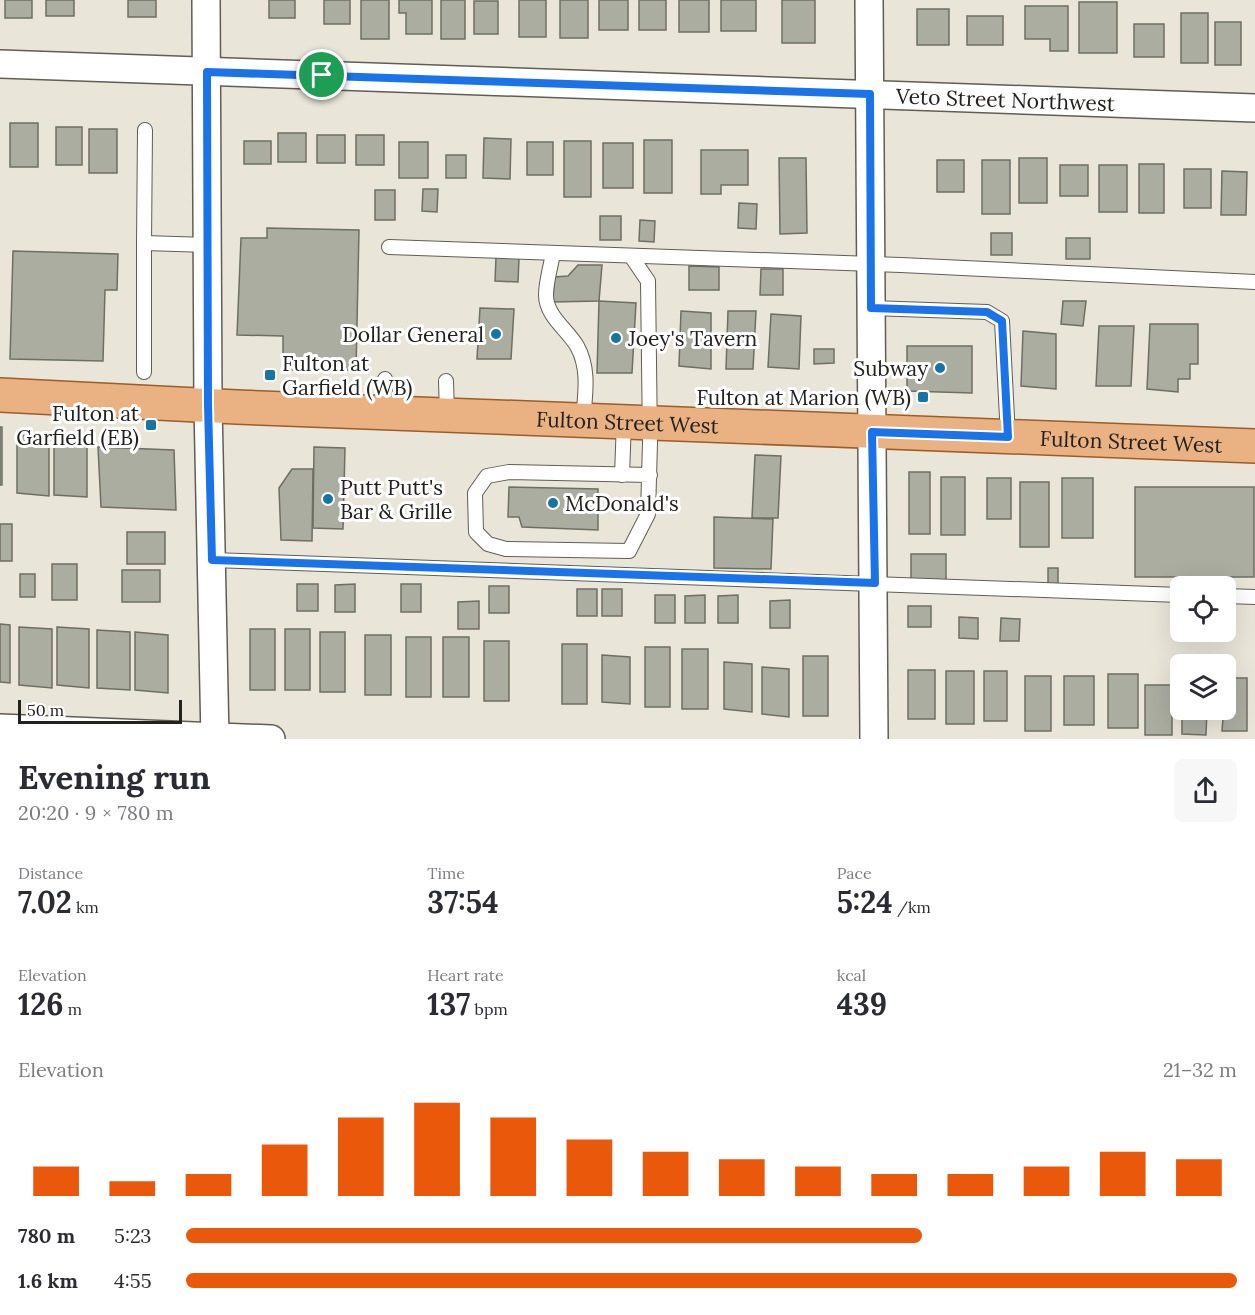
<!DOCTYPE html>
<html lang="en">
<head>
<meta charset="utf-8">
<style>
	:root { --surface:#fff; --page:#f7f7f7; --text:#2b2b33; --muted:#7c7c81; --accent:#ea580c }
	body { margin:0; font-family:Lora,serif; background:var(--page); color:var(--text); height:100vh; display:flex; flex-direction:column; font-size:22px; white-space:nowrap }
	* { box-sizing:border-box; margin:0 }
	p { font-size:20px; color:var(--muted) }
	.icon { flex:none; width:33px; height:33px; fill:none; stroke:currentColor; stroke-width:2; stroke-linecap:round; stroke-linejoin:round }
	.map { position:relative; height:739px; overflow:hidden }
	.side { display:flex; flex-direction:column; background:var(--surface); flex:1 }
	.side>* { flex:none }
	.fabs { position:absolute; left:1170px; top:576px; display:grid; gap:12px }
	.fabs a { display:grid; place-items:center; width:66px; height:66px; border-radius:9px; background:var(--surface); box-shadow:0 6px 24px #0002; font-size:30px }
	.scale { position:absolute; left:18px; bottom:15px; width:164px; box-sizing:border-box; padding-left:6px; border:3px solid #23211d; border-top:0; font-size:16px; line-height:21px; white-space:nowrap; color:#23211d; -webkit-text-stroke:4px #fff; paint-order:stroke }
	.pin { position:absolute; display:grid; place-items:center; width:51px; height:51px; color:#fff; margin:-26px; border:3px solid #fff; border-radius:50%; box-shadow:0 2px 6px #0007 }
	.round { display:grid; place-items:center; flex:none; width:63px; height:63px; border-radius:9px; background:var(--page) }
	.overview { display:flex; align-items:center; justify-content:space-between; height:102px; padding:0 18px }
	h1 { font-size:33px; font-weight:800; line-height:45px }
	.stats { display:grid; grid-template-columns:repeat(3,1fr); gap:9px; height:102px; padding:6px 18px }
	.stats div { display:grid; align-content:center }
	.stats b { font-size:30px; font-weight:800 }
	.stats small { font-size:16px; font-weight:400 }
	.stats p { font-size:16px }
	.chart { height:168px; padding:12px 18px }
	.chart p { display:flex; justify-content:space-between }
	.chart svg { width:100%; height:108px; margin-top:6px; stroke:var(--accent); stroke-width:6 }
	ul { padding:0 18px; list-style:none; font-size:20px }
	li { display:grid; grid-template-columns:96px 72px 1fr; align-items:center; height:45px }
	li i { height:15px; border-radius:8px; background:var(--accent) }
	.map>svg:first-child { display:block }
	.building { fill:#abada1; stroke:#6d6f64; stroke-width:1.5 }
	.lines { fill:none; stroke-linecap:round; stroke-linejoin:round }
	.service-casing { stroke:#625d53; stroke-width:16 }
	.minor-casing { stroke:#625d53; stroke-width:30 }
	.primary-casing { stroke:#9b5d29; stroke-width:36 }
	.service { stroke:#fff; stroke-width:14 }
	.minor { stroke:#fff; stroke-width:27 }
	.primary { stroke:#eab283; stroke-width:33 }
	.route-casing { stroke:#fff; stroke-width:12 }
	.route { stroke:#1a73e8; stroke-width:8 }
	.poi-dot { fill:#1675a3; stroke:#fff; stroke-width:2 }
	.labels { text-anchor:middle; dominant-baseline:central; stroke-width:6; stroke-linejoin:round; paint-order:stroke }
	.street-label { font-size:21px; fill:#23211d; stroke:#fff }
	.poi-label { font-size:21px; fill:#23211d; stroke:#fff; text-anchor:end }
</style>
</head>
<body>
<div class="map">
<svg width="1255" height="739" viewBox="0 0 1255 739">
	<rect width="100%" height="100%" fill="#eae5d9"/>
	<g class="building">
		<rect x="5" y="0" width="27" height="18"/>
		<rect x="46" y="0" width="28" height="16"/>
		<rect x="128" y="0" width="28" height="17"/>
		<rect x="269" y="0" width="26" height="18"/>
		<rect x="324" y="0" width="26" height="24"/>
		<rect x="361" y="0" width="28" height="39"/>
		<polygon points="399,0 432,0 432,34 406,34 406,13 399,13"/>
		<rect x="441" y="0" width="24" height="39"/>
		<rect x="519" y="0" width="27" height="37"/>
		<rect x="560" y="0" width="28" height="38"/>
		<rect x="599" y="0" width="29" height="30"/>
		<rect x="639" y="0" width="27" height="30"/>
		<rect x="679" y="0" width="30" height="32"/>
		<rect x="721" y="0" width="35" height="31"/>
		<rect x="782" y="0" width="33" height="43"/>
		<rect x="474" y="1" width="24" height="33"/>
		<rect x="1079" y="2" width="38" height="51"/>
		<polygon points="1025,6 1068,6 1068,51 1050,51 1050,39 1025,39"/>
		<rect x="917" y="9" width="32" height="36"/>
		<rect x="1181" y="13" width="27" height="50"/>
		<rect x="967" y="16" width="36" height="29"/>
		<rect x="1215" y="22" width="26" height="43"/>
		<rect x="1134" y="24" width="30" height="33"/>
		<rect x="10" y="123" width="28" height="44"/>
		<rect x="56" y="127" width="26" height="38"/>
		<rect x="89" y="129" width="28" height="44"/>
		<rect x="278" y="133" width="28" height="29"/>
		<rect x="317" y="135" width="28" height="28"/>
		<rect x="356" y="135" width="28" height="30"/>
		<polygon points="484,138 511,139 510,179 483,178"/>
		<rect x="644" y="140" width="28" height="53"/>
		<rect x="244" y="141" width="27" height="23"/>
		<rect x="564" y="141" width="27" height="56"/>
		<rect x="399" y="142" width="29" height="36"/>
		<rect x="527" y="142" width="26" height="33"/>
		<rect x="603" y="143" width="30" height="45"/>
		<polygon points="701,150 748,150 748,185 721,185 721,194 701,194"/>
		<rect x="446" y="155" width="20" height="23"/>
		<polygon points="779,158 806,158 807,233 780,234"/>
		<rect x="1019" y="158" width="28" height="45"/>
		<rect x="937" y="160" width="27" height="32"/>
		<rect x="982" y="160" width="28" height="54"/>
		<rect x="1139" y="164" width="25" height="49"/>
		<rect x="1060" y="165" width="28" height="31"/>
		<rect x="1099" y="165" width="28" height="47"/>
		<rect x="1184" y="169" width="27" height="39"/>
		<polygon points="1222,171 1247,172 1246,215 1221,215"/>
		<polygon points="423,189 438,189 437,212 422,211"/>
		<rect x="375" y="190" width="20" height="30"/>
		<polygon points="739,203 757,204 756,229 738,228"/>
		<rect x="600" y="216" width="21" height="24"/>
		<polygon points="640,220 655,221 654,242 639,241"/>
		<polygon points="267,228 359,230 356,370 283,370 283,336 237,335 241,238 267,238"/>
		<rect x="991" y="233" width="21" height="22"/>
		<rect x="1066" y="238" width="24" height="21"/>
		<polygon points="13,251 118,254 117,290 105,290 103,361 10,359"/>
		<polygon points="496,257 519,258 518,282 495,281"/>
		<polygon points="578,265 602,265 599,301 553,302 554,277 568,276"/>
		<polygon points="689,266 719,267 719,290 689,290"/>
		<polygon points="761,269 783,269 783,295 760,295"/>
		<polygon points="599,301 636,303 632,373 597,373"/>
		<polygon points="1063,301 1086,301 1083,326 1061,324"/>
		<polygon points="480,308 514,309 511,359 477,359"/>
		<polygon points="681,311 711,313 711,369 679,366"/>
		<polygon points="728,311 756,311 753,369 726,369"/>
		<polygon points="771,314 801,316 799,369 768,367"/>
		<polygon points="1150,324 1198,324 1198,364 1190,364 1190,379 1178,379 1178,392 1147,389"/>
		<polygon points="1099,326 1134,326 1131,386 1096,386"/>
		<polygon points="1023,331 1056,334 1056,389 1021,386"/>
		<polygon points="907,346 972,346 972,393 907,391"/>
		<polygon points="814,349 834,349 834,363 814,364"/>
		<rect x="0" y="427" width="2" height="58"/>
		<polygon points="17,435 49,437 49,496 17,493"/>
		<polygon points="54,437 87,439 87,497 54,495"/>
		<polygon points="98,447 174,450 176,510 101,507"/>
		<polygon points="314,447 345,448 343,529 313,528"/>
		<polygon points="755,455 781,456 778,518 752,518"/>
		<polygon points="292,469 313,469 312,541 281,540 279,488"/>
		<rect x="909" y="472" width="21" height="62"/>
		<rect x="941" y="477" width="24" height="58"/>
		<rect x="987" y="478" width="24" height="41"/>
		<rect x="1062" y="478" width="31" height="60"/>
		<rect x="1020" y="482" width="29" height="65"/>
		<polygon points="509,487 598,489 598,530 522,527 519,517 508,517"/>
		<rect x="1135" y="487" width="119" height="90"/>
		<polygon points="714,517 773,519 771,569 714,568"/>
		<rect x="0" y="524" width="12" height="37"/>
		<rect x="127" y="532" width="38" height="32"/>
		<rect x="911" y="554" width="35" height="26"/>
		<rect x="52" y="564" width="25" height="36"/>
		<rect x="1048" y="568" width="10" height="19"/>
		<rect x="122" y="570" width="38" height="32"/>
		<rect x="20" y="574" width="15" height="23"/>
		<rect x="297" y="584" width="21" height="27"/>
		<polygon points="355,584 355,612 335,612 335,585"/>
		<rect x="401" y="584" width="20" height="28"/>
		<rect x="489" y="586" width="20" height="27"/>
		<rect x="577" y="589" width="20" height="27"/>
		<rect x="602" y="589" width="20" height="27"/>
		<rect x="655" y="595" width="20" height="28"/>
		<polygon points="705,595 705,623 685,623 685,596"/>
		<polygon points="738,595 738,623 718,623 718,596"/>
		<polygon points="790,600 790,628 770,628 770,601"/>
		<polygon points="479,601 479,629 458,629 458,602"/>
		<rect x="908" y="606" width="23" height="21"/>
		<polygon points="959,617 978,618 978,639 959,638"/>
		<polygon points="1001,618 1020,619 1019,641 1000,641"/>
		<polygon points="0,624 10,625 10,683 0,682"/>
		<polygon points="19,627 52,629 52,688 19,685"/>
		<polygon points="57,627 89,629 89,688 57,685"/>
		<rect x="250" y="629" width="25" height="61"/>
		<rect x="285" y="629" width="25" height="61"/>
		<polygon points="97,630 130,632 130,690 97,688"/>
		<polygon points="135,632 168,635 168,693 135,690"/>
		<rect x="320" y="632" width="25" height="60"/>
		<rect x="365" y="635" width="26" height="60"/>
		<rect x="406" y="637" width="25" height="60"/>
		<rect x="443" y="637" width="26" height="60"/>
		<rect x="484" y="641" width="25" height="60"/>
		<rect x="562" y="644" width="25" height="60"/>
		<rect x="645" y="647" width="25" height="60"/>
		<rect x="682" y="649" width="26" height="60"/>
		<polygon points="602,655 630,657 630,704 602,702"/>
		<rect x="803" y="656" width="25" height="60"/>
		<polygon points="724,662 752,664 752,712 724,709"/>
		<polygon points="762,667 789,669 789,717 762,714"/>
		<rect x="908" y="670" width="27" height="49"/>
		<rect x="946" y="671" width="28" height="53"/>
		<rect x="984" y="671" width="23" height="50"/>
		<rect x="1108" y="674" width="30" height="54"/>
		<rect x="1025" y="676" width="26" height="55"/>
		<rect x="1064" y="676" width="30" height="49"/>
		<polygon points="1226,678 1247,678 1247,731 1222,731"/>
		<rect x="1145" y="685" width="27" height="50"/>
		<polygon points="1182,710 1207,710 1206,735 1182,734"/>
	</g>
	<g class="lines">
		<g class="service-casing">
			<g id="service">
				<polyline points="145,130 144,243 208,245"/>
				<polyline points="144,243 144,372"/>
				<polyline points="389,247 901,265 1255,282"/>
				<path d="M553 253C551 266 546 281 546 295 546 316 567 329 577 346 590 369 585 395 583 420"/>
				<polyline points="631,256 648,281 650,442 648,514 629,551 506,549 488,544 476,532 475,493 487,476 509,472 650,475"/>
				<polyline points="871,308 987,312 1002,321 1008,437"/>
				<polyline points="446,381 447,414"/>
				<polyline points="384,412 385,379"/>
				<polyline points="622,475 624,421"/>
				<polyline points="212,560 1180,595"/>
				<polyline points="1226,596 1255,597"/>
			</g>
		</g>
		<g class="minor-casing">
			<g id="minor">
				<polyline points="206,0 208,405 215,739"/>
				<polyline points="869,0 874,739"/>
				<path id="s1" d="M0 64 1255 108"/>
				<polyline points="0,728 271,739"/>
			</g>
		</g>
		<g class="primary-casing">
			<g id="primary">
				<path id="s2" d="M0 395 237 407 1255 446"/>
			</g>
		</g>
		<use href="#service" class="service"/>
		<use href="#minor" class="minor"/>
		<use href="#primary" class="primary"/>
	</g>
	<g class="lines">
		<g class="route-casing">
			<polygon id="route" points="207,72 870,94 871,308 987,312 1002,321 1008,437 872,432 875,583 212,560 208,405"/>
		</g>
		<use href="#route" class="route"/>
	</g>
	<g class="poi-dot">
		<circle cx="496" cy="334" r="6"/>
		<circle cx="616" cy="338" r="6"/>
		<circle cx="940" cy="368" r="6"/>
		<rect x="264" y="369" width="12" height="12" rx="3"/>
		<rect x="917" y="391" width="12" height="12" rx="3"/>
		<rect x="145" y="419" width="12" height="12" rx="3"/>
		<circle cx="328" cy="499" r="6"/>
		<circle cx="553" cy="503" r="6"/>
	</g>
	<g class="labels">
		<g class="street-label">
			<text stroke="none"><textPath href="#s1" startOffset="1006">Veto Street Northwest</textPath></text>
			<text stroke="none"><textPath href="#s2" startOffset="628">Fulton Street West</textPath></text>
			<text stroke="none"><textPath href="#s2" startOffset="1132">Fulton Street West</textPath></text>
		</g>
		<g class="poi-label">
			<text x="484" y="334">Dollar General</text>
			<text x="628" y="338" text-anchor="start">Joey's Tavern</text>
			<text x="282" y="363" text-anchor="start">Fulton at<tspan x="282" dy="24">Garfield (WB)</tspan></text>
			<text x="928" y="368">Subway</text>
			<text x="911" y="397">Fulton at Marion (WB)</text>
			<text x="139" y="413">Fulton at<tspan x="139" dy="24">Garfield (EB)</tspan></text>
			<text x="340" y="487" text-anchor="start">Putt Putt's<tspan x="340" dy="24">Bar &amp; Grille</tspan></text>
			<text x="565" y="503" text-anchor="start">McDonald's</text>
		</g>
	</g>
</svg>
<div class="fabs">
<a><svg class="icon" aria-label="locate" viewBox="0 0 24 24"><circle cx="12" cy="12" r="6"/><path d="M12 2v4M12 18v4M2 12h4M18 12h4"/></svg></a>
<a><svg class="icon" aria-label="layers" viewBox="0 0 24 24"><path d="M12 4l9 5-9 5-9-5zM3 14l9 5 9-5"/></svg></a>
</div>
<div class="scale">50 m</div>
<div class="pin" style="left:322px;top:75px;background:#1e9e55"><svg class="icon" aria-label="arrive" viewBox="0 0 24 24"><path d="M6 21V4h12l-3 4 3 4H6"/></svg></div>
</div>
<section class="side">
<div class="overview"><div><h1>Evening run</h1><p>20:20 · 9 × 780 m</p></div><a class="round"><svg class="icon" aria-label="share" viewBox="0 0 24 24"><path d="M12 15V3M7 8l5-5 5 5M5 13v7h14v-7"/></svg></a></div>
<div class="stats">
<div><p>Distance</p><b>7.02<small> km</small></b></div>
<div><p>Time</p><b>37:54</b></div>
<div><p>Pace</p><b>5:24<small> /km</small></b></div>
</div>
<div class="stats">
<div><p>Elevation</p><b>126<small> m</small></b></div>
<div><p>Heart rate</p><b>137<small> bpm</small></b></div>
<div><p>kcal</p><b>439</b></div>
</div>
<div class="chart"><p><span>Elevation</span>21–32 m</p>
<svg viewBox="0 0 160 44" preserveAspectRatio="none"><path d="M5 44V32M15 44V38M25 44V35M35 44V23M45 44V12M55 44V6M65 44V12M75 44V21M85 44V26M95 44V29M105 44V32M115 44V35M125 44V35M135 44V32M145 44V26M155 44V29"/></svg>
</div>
<ul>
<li><b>780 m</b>5:23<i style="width:70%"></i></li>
<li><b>1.6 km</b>4:55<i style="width:100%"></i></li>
</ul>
</section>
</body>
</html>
